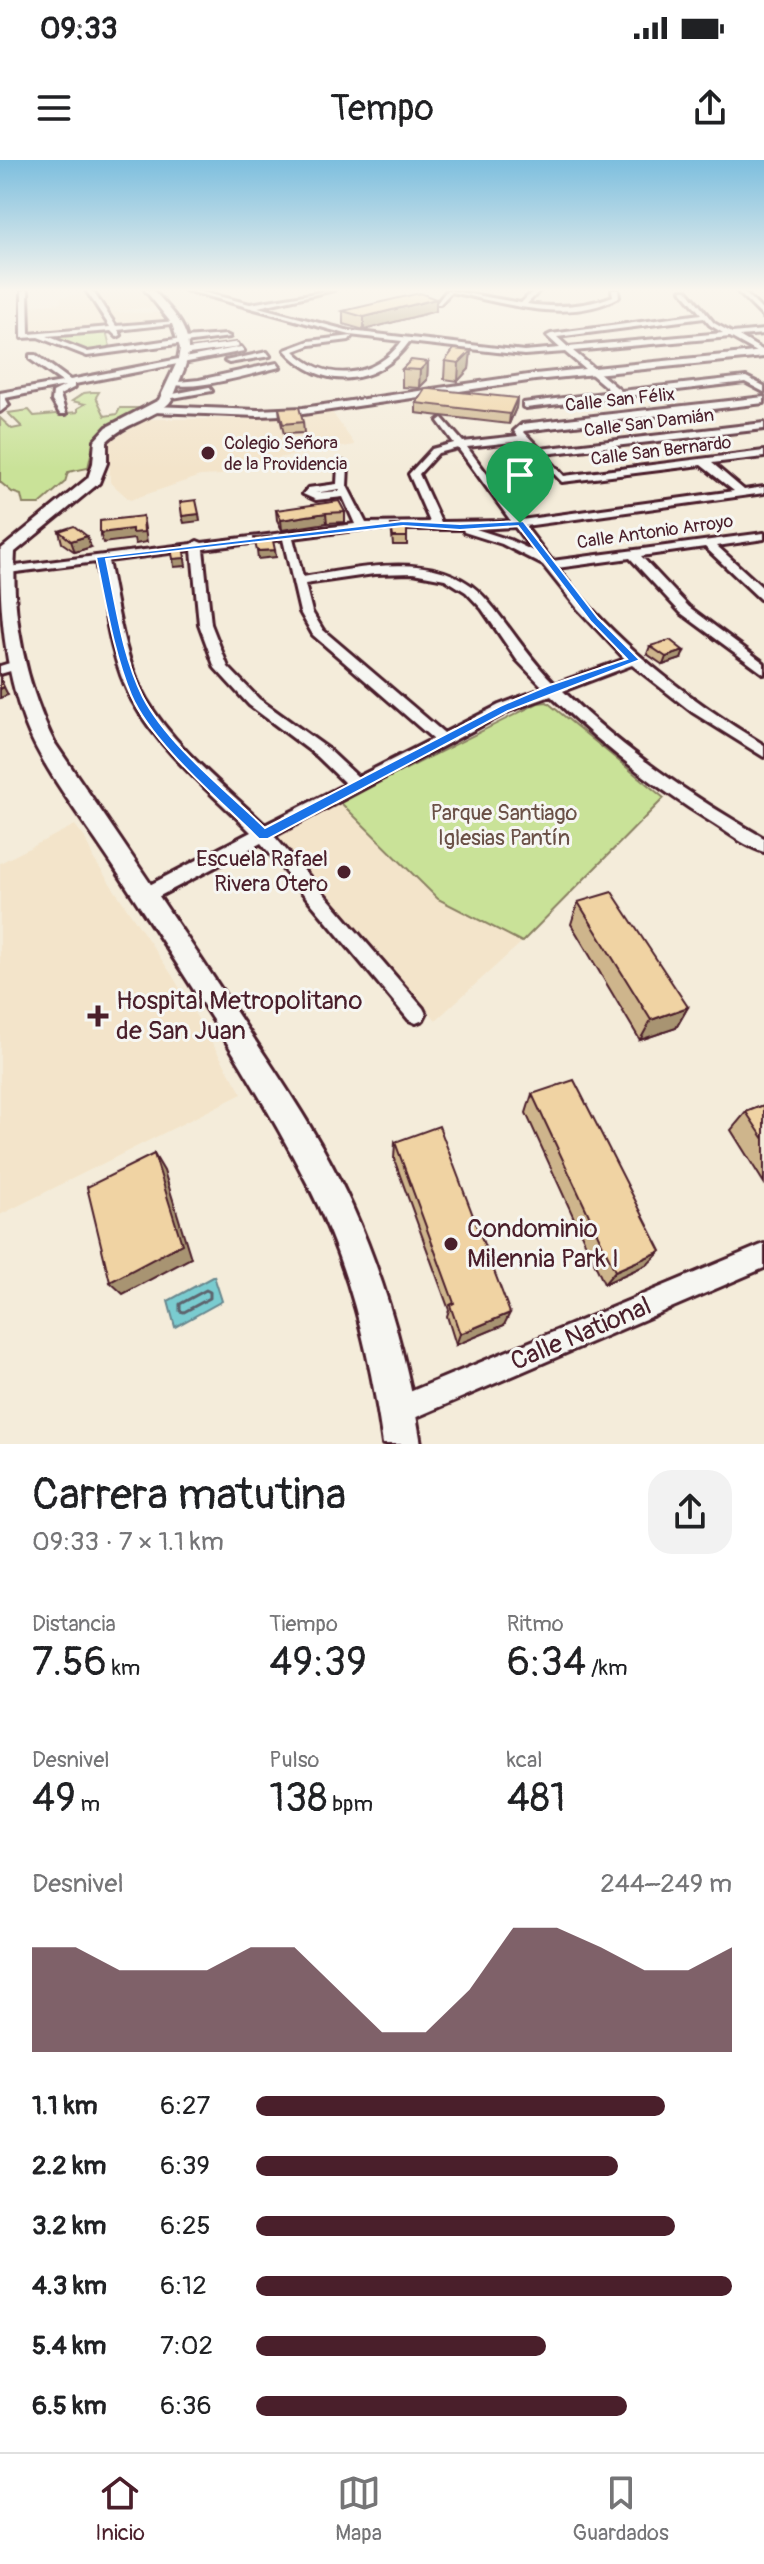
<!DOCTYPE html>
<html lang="es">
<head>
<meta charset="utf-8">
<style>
	:root { --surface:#fff; --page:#f2f2f2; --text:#202124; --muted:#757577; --line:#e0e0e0; --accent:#4a1f2b }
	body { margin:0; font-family:Pangolin,sans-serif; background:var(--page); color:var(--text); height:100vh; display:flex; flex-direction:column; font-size:30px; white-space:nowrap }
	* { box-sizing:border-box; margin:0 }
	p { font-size:26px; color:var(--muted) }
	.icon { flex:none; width:44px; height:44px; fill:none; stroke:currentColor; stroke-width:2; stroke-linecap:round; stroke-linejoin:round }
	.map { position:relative; height:1284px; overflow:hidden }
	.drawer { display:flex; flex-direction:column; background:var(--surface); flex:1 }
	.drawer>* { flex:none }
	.pin { position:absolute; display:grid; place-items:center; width:68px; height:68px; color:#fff; margin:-82px -34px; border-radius:50% 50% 50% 0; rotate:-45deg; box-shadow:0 0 8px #0007 }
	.pin .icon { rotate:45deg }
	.round { display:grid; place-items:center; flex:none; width:84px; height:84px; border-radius:24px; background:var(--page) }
	.headline { display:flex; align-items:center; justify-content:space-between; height:136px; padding:0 32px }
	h1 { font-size:44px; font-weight:600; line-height:60px }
	.metrics { display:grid; grid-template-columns:repeat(3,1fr); gap:12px; height:136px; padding:8px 32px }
	.metrics div { display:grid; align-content:center }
	.metrics b { font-size:40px; font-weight:600 }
	.metrics small { font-size:22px; font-weight:400 }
	.metrics p { font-size:22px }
	.chart { height:224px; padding:16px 32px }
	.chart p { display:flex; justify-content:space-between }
	.chart svg { width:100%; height:144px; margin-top:8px; fill:var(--accent); opacity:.7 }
	ul { padding:0 32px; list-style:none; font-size:26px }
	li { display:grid; grid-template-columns:128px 96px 1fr; align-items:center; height:60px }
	li i { height:20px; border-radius:10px; background:var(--accent) }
	.status { display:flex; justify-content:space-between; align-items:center; height:56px; padding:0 40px; background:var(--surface); direction:ltr }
	.status svg { height:22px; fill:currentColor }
	header { display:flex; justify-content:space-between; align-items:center; height:104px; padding:0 32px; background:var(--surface); font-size:36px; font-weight:600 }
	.tab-bar { display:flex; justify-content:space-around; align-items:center; height:112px; border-top:2px solid var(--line); background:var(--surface); font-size:22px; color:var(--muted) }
	.tab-bar a { display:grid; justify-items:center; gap:4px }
	.tab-bar .on { color:var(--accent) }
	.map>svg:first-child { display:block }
	.built { fill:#f3e4ca }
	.green { fill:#c9e298; stroke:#8a8062; stroke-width:2 }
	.water { fill:#7accd0; stroke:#67878e; stroke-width:2 }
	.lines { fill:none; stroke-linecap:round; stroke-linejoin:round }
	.shore { stroke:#5d646d; stroke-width:3 }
	.pedestrian-casing { stroke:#4a1f2b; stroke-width:8 }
	.minor-casing { stroke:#4a1f2b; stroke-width:6 }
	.tertiary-casing { stroke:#4a1f2b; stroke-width:6 }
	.secondary-casing { stroke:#4a1f2b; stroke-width:6 }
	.pedestrian { stroke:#f6f6f2; stroke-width:5 }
	.minor { fill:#f6f6f2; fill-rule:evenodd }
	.tertiary { fill:#f6f6f2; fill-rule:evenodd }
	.secondary { fill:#f6f6f2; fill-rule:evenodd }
	.wall { fill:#ceb58c; stroke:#4a1f2b; stroke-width:2 }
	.shaded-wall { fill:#a89472; stroke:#4a1f2b; stroke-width:2 }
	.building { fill:#f0d3a3; stroke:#4a1f2b; stroke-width:2 }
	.route { fill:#1a73e8; stroke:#fff; stroke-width:2; fill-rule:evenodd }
	.poi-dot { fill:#4a1f2b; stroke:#f6f6f2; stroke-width:3 }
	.labels { text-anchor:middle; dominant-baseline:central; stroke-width:6; stroke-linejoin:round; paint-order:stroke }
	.far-street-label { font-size:18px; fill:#4a1f2b; stroke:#f6f6f2 }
	.far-poi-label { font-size:18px; fill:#4a1f2b; stroke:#f6f6f2; text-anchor:start }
	.park-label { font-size:22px; fill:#6a5046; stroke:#f6f6f2 }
	.poi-label { font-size:22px; fill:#4a1f2b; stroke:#f6f6f2; text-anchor:end }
	.near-poi-label { font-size:26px; fill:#4a1f2b; stroke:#f6f6f2; text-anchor:start }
	.near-street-label { font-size:26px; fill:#4a1f2b; stroke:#f6f6f2 }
</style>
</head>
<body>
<div class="status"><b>09:33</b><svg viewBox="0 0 49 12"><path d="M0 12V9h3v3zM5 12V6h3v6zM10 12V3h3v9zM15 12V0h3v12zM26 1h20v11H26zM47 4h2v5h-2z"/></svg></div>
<header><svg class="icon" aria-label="menu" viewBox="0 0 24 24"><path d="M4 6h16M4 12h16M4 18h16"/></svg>Tempo<svg class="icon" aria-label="share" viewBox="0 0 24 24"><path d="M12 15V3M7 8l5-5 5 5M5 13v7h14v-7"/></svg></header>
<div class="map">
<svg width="764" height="1284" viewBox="0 0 764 1284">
	<rect width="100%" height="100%" fill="#f4ecda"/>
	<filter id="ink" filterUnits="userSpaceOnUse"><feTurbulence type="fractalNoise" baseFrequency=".0125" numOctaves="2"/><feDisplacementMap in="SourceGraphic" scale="16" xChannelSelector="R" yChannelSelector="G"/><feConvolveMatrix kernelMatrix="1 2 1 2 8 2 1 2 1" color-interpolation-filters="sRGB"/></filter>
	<g filter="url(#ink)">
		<g class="built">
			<polygon points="95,130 143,130 158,146 111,152 164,153 170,161 29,174 32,146 61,143 60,137 96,132"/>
			<polygon points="332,252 355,285 259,301 221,315 200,316 130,340 110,322 109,281 147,259 260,259"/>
			<polygon points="340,642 438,739 522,782 436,860 277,676"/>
			<polygon points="75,665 85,678 93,698 172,815 242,934 0,1055 0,703"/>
		</g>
		<g class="green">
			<polygon points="106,171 111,190 88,194 46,177"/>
			<polygon points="92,232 99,232 96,237 105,256 117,254 120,248 147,248 103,269 94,281 88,308 68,312 65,322 40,344 23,344 21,335 12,332 0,322 0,258 12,269 22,267 8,253 29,250 34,256 78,252 78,248 85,244 72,241 84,233"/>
			<polygon points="547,542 664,638 522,782 438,739 340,642 538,543"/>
		</g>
		<polygon class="water" points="214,1116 222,1141 175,1167 168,1141"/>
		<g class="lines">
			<polygon class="shore" points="206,1130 210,1132 210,1138 184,1152 180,1151 180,1144"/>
			<g class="pedestrian-casing">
				<polyline id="pedestrian" points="185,192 236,185"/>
			</g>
			<g class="minor-casing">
				<g id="minor">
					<polygon points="22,130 28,130 29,174 110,167 86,130 92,130 116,166 177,161 180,163 118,170 121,175 117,177 111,171 47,176 88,192 183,178 226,175 230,177 87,196 38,177 22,178"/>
					<path d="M185 130H194L250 144 334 130 258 147 350 171 524 191 560 188 547 176 551 174 701 154 681 130H687L714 163 732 173 764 170V174L739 176 764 191V196L730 177 573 191 621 231 746 217 764 226V232L745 222 526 248 523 247V243L612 232 565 192 524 195 409 182C378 226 322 232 285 190L309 181 352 176 349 180 310 185 294 191C327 224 375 218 402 181L350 175ZM704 158 710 165 723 173 568 187 557 177Z"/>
					<path d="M447 130 521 143 534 130H540L527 144C557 148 584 147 613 136L612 130H618L619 137C569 165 504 143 451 132L440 144H436Z"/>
					<polygon points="736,130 742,130 764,152 764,158"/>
					<polygon points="241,187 244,191 75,224 75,227 60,235 66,254 60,254 52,241 53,232 65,226 5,238 9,245 0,252 0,233 62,222 30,199 30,195 36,195 70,220"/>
					<polygon points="267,192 270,196 229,203 225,201"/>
					<path d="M277 203 280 207C253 213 191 233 167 223L199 220Z"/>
					<polygon points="209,227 212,231 167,239 163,236"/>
					<path d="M764 237V243L523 271 540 289 764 263V269L544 294 564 316 764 291V297L712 303 744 330 764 327V333L525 366 552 401 764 373V379L717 386 764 429V440L760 439 705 387 641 396 689 447 764 503V514L681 453 630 398 557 408C616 484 683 535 764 585V597L692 552 632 505 563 531C623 590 691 636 764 678V692C747 687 731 675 716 665 656 628 601 585 551 536L509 551 274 676 423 848 426 854 423 860 416 863 409 860 261 683 150 741 144 743 138 741 135 736 138 731 251 672C210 631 160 591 132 540 110 499 105 447 96 402L0 414V408L192 384 197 381 202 383 355 364 343 337 316 340 303 334 308 328 337 324 338 305 343 302 348 305 347 326 366 363 430 362 409 314 432 289 454 283 438 261 442 258 463 282 518 276 514 271 522 264ZM522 281 562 322 701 305 734 331 521 360 467 287ZM458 288 511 361 441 362 419 314 438 293ZM339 329 340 331 315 333ZM515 367 533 391 510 380 476 369ZM362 369H463L464 372 502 384 543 405 578 449 625 499 555 524C528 498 510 466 485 438 440 388 361 408 303 417L293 378ZM283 379 300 452 313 475 433 579 358 617 327 588 259 539 228 507 211 464 203 389ZM192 390 199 464 215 508 249 545 317 596 346 624 265 665C224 626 175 588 146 539 124 501 117 444 108 401ZM413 413 445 419 466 432 482 449 517 500 544 528 499 545 444 573 323 470 312 452 305 424 374 414Z"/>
					<polygon points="16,501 21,502 21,508 0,514 0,506"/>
					<polygon points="764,1084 764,1108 398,1265 388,1261 384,1251 388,1241"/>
				</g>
			</g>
			<g class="tertiary-casing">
				<polygon id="tertiary" points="764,191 764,197 535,220 303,254 258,256 153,252 148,249 153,246 258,250 303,248 535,214"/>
			</g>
			<g class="secondary-casing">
				<path id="secondary" d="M145 130H153C180 160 199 176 181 217 177 226 174 240 167 245 149 260 124 264 107 281V303L99 323 15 392C11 456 26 525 54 582 118 676 182 769 244 864 283 923 323 981 352 1046 386 1122 408 1202 421 1284H383C370 1194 349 1104 307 1023 251 914 181 810 114 707 86 664 43 610 25 563 4 506 0 450 0 390L88 318 93 303 95 280 107 267 159 240 178 200 180 188 172 164Z"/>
			</g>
			<use href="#pedestrian" class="pedestrian"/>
			<use href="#minor" class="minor"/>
			<use href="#tertiary" class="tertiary"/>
			<use href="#secondary" class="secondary"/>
		</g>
		<g class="wall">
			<polygon points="436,139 436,151 364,170 343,164 343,151"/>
			<polygon points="471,191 469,209 458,221 444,219 445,201"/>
			<polygon points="428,202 427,220 419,228 402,227 402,209"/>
			<polygon points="517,238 516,248 509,264 416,253 416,243"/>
			<polygon points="279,248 303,262 304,273 284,274 280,258"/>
			<polygon points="276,350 345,352 345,362 327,363 282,370 277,360"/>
			<polygon points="391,365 407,365 407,385 393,385"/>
			<polygon points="59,371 91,387 75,392 62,383"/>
			<polygon points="650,486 684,491 681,499 663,505 647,494"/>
			<polygon points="578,742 688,847 676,868 640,880 571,764"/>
			<polygon points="532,934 648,1104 604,1124 526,953"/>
			<polygon points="764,945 764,1023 731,970 746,952"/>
			<polygon points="395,982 504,1165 456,1185 447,1156 449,1150 394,999"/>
		</g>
		<g class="shaded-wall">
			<polygon points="436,139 436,151 364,170 364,157"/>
			<polygon points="471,191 469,209 458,221 459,203"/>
			<polygon points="428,202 427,220 419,228 420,210"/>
			<polygon points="517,238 516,248 509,264 510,254"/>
			<polygon points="326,353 327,363 282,370 281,360"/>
			<polygon points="199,354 200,361 184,363 182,356"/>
			<polygon points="143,356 147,382 135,384 134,379 103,383 100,373"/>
			<polygon points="87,376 91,387 75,392 71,381"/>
			<polygon points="183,386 186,406 174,407 173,399"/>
			<polygon points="275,390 276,397 258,399 257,391"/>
			<polygon points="684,491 681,499 663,505 666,497"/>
			<polygon points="4,527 8,535 0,538 0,529"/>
			<polygon points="688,847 676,868 640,880 651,860"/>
			<polygon points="154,994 164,1011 191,1098 123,1134 110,1122"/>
			<polygon points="661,1091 648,1104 604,1124 615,1111"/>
			<polygon points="510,1153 504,1165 456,1185 460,1174"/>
		</g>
		<g class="building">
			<polygon points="420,133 436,139 364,157 343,151"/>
			<polygon points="454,189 471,191 459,203 445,201"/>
			<polygon points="411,200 428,202 420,210 402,209"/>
			<polygon points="425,229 431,229 517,238 510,254 416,243"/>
			<polygon points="299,247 303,262 283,264 279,248"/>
			<polygon points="196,340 199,354 182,356 180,342"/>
			<polygon points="339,341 345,352 326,353 281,360 276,350"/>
			<polygon points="143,356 144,372 132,373 132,369 100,373 100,361"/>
			<polygon points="391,365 407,365 407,377 393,377"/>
			<polygon points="74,366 87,376 71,381 59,371"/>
			<polygon points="272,376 275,390 257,391 254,378"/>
			<polygon points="183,386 185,398 173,399 171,388"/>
			<polygon points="670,480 684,491 666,497 650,486"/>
			<polygon points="0,517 4,527 0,529"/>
			<polygon points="612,732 688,847 651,860 578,742"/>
			<polygon points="574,920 661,1091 615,1111 532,934"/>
			<polygon points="764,945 764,979 746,952"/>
			<polygon points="439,966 510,1153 460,1174 450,1145 454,1143 395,982"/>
			<polygon points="154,994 182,1084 110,1122 87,1027"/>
		</g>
	</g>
	<linearGradient id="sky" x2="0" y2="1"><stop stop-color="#7cbede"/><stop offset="0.42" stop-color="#faf6ee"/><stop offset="1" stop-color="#faf6ee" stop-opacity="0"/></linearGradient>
	<rect width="764" height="309" fill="url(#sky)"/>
	<path class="route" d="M403 361 460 364 523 361 598 458 640 500 508 551 268 679H259C221 641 152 584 131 535 113 491 106 443 96 397ZM403 366 460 370 518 366 591 462 627 499 547 526 500 546 265 668C226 630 168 585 143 537 122 495 116 444 106 399Z"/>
	<g class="poi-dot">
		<circle cx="208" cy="293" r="8"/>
		<circle cx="344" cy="712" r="8"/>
		<path d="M94 844h8v8h8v8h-8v8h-8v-8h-8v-8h8z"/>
		<circle cx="451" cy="1084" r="8"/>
	</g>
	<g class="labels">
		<g class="far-street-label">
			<text transform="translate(620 240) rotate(-6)">Calle San Félix</text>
			<text transform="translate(649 263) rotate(-7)">Calle San Damián</text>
			<text transform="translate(661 291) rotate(-7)">Calle San Bernardo</text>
			<text transform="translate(655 372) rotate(-8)">Calle Antonio Arroyo</text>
		</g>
		<g class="far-poi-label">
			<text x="224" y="283">Colegio Señora<tspan x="224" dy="21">de la Providencia</tspan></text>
		</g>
		<g class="park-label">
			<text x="504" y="653">Parque Santiago<tspan x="504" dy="25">Iglesias Pantín</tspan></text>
		</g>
		<g class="poi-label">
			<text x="328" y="699">Escuela Rafael<tspan x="328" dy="25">Rivera Otero</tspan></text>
		</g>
		<g class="near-poi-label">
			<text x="116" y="841">Hospital Metropolitano<tspan x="116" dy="30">de San Juan</tspan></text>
			<text x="467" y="1069">Condominio<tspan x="467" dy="30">Milennia Park I</tspan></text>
		</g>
		<g class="near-street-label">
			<text transform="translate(581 1174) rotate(-23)">Calle National</text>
		</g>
	</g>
</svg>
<div class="pin" style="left:520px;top:363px;background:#1e9e55"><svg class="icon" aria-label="arrive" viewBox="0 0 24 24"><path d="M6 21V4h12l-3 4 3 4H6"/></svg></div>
</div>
<section class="drawer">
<div class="headline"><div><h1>Carrera matutina</h1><p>09:33 · 7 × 1.1 km</p></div><a class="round"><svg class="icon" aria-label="share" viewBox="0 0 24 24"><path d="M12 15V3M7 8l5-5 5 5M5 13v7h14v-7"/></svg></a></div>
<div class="metrics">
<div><p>Distancia</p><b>7.56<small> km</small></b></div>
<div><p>Tiempo</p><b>49:39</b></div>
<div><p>Ritmo</p><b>6:34<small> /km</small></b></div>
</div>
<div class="metrics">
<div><p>Desnivel</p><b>49<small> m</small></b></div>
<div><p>Pulso</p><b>138<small> bpm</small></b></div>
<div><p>kcal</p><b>481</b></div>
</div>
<div class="chart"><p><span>Desnivel</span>244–249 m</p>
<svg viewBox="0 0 160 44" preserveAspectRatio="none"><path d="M0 44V12L10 12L20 19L30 19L40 19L50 12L60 12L70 25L80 38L90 38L100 25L110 6L120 6L130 12L140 19L150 19L160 12V44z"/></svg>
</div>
<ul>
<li><b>1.1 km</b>6:27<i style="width:86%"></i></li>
<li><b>2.2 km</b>6:39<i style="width:76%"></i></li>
<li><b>3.2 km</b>6:25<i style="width:88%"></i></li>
<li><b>4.3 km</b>6:12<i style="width:100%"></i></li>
<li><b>5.4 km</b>7:02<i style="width:61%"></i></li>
<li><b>6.5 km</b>6:36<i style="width:78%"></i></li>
</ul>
</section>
<nav class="tab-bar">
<a class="on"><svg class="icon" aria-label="home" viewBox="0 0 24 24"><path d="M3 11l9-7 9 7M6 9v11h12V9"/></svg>Inicio</a>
<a><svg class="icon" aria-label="map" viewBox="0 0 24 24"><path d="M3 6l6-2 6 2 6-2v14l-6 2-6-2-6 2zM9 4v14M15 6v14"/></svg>Mapa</a>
<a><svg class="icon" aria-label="saved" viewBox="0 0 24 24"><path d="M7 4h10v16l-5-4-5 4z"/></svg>Guardados</a>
</nav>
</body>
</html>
